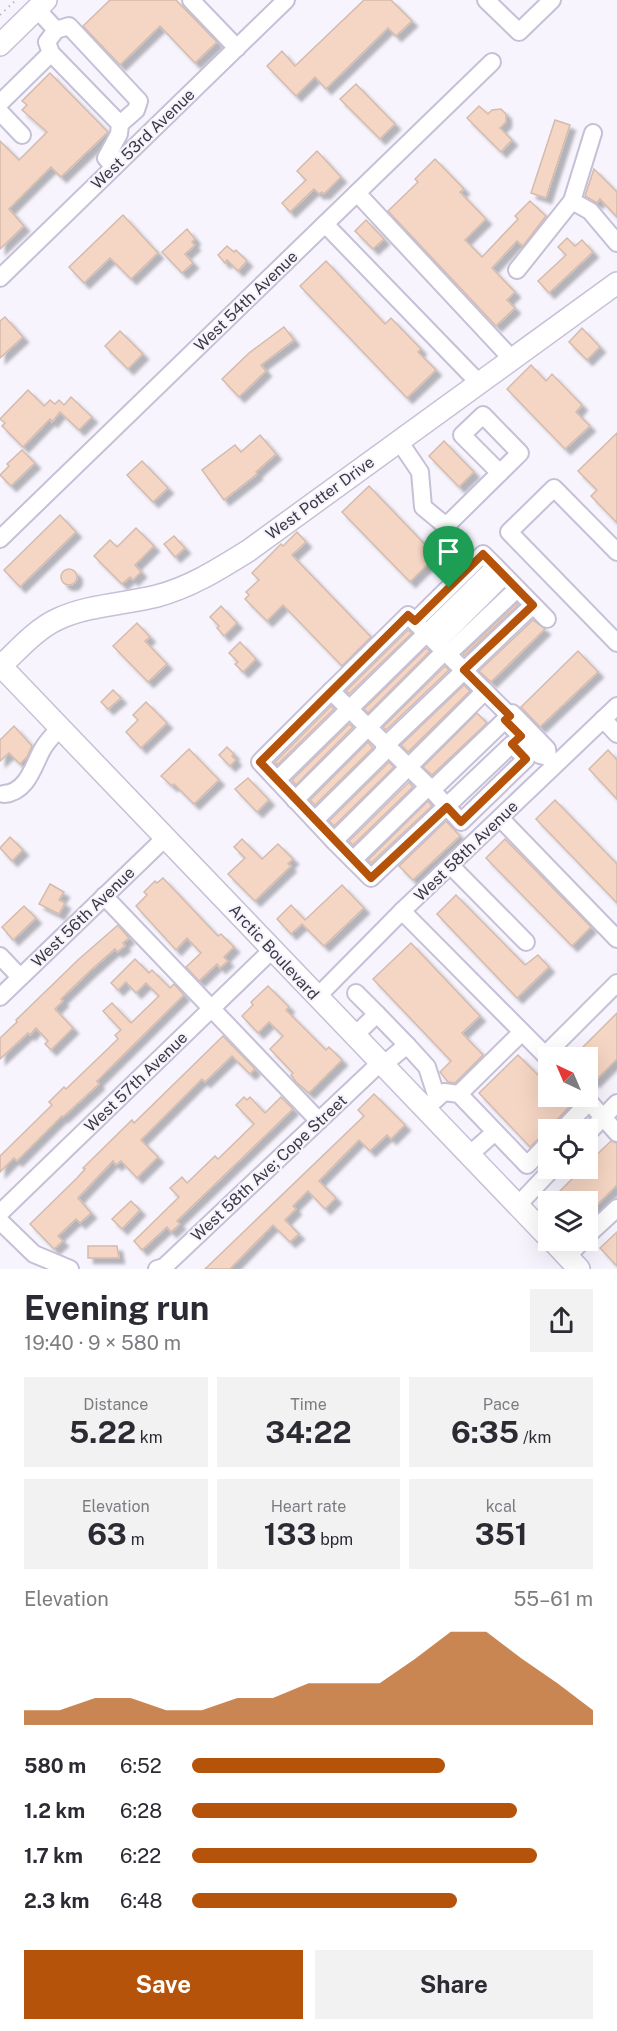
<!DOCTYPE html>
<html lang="en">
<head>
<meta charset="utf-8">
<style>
	:root { --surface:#fff; --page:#f2f2f3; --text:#2b2b33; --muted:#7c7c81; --accent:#b45309 }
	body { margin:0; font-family:"Public Sans",sans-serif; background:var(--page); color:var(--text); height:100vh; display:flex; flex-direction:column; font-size:22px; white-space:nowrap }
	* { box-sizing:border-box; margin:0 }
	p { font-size:20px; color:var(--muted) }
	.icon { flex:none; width:33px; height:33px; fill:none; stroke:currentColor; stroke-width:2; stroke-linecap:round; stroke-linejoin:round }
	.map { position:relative; height:1269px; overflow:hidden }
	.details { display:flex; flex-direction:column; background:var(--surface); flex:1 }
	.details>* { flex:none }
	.needle { width:39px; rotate:316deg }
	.fabs { position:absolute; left:538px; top:1047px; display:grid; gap:12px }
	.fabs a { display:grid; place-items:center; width:60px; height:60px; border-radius:0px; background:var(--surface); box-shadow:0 6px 24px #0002; font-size:30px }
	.pin { position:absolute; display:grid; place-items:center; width:51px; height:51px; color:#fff; margin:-62px -26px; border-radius:50% 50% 50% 0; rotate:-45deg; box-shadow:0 0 6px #0007 }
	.pin .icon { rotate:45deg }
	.round { display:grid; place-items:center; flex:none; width:63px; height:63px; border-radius:0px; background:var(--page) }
	.head { display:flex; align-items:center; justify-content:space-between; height:102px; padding:0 24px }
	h1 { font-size:33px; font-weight:700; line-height:45px }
	.figures { display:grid; grid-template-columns:repeat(3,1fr); gap:9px; height:102px; padding:6px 24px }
	.figures div { display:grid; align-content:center; border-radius:0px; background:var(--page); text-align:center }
	.figures b { font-size:30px; font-weight:700 }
	.figures small { font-size:16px; font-weight:400 }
	.figures p { font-size:16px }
	.chart { height:168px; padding:12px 24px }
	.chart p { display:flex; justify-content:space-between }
	.chart svg { width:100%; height:108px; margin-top:6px; fill:var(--accent); opacity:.7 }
	.primary-button { display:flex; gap:12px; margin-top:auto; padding:12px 24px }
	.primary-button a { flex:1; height:69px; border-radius:0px; background:var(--accent); color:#fff; font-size:24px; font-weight:700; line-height:69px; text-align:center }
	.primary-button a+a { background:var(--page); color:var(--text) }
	ul { padding:0 24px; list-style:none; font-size:20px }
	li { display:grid; grid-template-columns:96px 72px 1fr; align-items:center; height:45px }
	li i { height:15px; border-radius:8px; background:var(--accent) }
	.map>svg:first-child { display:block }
	.building { fill:#f5d5c3; stroke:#d3bbae; stroke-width:1.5; filter:url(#shadow) }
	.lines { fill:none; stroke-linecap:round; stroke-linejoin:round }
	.minor-casing { stroke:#c6c0d7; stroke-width:20 }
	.major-casing { stroke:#c6c0d7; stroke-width:24 }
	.path { stroke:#bcbac3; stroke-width:2; stroke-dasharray:1.5 4.5; stroke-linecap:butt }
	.minor { stroke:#fff; stroke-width:16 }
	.major { stroke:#fff; stroke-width:21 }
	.route-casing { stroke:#fff; stroke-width:12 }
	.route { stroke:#b45309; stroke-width:8 }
	.labels { text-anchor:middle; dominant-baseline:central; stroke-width:4.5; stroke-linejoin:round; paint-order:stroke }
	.street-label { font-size:16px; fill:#3b3942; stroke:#f7f4fe }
</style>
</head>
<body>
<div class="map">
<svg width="617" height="1269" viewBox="0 0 617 1269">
	<defs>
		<filter id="shadow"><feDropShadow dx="5.5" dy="5.5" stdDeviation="1.5" flood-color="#0004"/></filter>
	</defs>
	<rect width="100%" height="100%" fill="#f7f4fe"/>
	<g class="building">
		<polygon points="110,0 176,0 217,42 195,63 160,26 120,65 83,26"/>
		<polygon points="364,0 391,0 412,21 396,36 388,28 326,89 315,77 296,96 267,66 282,51 295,66"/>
		<polygon points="50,73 108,132 61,177 51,167 9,209 24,226 0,249 0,141 19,160 47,132 22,110 27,105 22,101"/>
		<polygon points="356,84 395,124 380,139 340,99"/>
		<polygon points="479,106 488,114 492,110 501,109 506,114 506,122 500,128 512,140 501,152 467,118"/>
		<polygon points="555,120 570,125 546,198 531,193"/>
		<polygon points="317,151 341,177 324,194 322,192 319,194 314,189 290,212 282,203 306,180 297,171"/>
		<polygon points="435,159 464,189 460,192 486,219 465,240 482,257 518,219 515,216 530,201 546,216 523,246 517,241 492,268 515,292 507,300 515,308 496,326 388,211 418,182 415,179"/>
		<polygon points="594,169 617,192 617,217 600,199 597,203 585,196"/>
		<polygon points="123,215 158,253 131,279 110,258 84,283 69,267"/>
		<polygon points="366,220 384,239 373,249 355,231"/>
		<polygon points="187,229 195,239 192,242 195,245 185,254 193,263 182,273 162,252"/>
		<polygon points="567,238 575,246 582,240 593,252 549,293 538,281 566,255 558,247"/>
		<polygon points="227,246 234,252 236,250 247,261 238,271 227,260 225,263 218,255"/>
		<polygon points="326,261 385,324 391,318 421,349 418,352 436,370 407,398 300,286"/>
		<polygon points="5,317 23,337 0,358 0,321"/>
		<polygon points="284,327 294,340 261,365 266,371 239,397 222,379 249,353"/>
		<polygon points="582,328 600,347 587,360 569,342"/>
		<polygon points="120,331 143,354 128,369 105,346"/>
		<polygon points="531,365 546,381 552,374 582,405 576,412 590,426 565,449 507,389"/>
		<polygon points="28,390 44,406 50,400 55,404 59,400 64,405 71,397 92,417 79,430 60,412 52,422 50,419 23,447 2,426 5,423 0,419"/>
		<polygon points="617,433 617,523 591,496 597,490 578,471"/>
		<polygon points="260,435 276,454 256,472 257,474 224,500 202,470 235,445 241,452"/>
		<polygon points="444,441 474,472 459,487 429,456"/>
		<polygon points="22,450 35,463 11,486 0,475 9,466 7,464"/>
		<polygon points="142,461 168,488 153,502 127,475"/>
		<polygon points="369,486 436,556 410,582 342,512"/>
		<polygon points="60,515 76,532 20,587 4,570"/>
		<polygon points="136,528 154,546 135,565 141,572 133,580 130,577 122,584 94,556 110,540 117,547"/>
		<polygon points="297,532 306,542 292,555 371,637 342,666 283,605 267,621 245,599 249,595 246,592 259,580 252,573 281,544 283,546"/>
		<polygon points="174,536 185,548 175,557 164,544"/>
		<circle cx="69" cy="577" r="8"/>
		<polygon points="517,603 518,605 464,656 463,654"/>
		<polygon points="221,606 237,623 224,636 217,628 219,626 210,617"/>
		<polygon points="533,620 545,629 491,682 479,671"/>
		<polygon points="137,623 150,637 145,641 167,664 148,682 113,646"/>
		<polygon points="408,630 412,633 349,694 346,691"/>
		<polygon points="240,642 256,659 243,672 235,664 238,662 229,653"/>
		<polygon points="426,648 430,651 368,713 364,709"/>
		<polygon points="578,651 598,672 540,727 521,707"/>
		<polygon points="445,666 449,670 386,730 383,727"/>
		<polygon points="464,685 470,691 408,752 401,745"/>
		<polygon points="113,690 121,698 108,709 101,702"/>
		<polygon points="146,702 167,723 141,748 126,732 138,720 133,715"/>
		<polygon points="331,706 334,709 277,765 275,762"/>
		<polygon points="477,713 487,723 432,775 423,767"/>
		<polygon points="349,724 353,727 296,785 292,780"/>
		<polygon points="14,726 32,746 27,757 20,764 9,753 0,761 0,740"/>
		<polygon points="368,742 373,748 315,805 310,800"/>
		<polygon points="227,747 234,754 232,756 236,760 230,766 219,755"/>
		<polygon points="189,749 219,780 194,804 174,784 172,786 161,776"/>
		<polygon points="608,750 617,760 617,799 589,769"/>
		<polygon points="389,762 394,767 334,826 329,821"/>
		<polygon points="248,778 269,800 257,812 235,789"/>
		<polygon points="409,782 413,787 353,845 349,841"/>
		<polygon points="555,800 617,864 617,903 536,819"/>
		<polygon points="428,801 432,806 371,863 368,860"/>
		<polygon points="446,821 460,836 413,880 399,866"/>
		<polygon points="10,837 23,850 12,861 0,848"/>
		<polygon points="242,839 262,859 278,844 293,859 288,864 291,866 255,901 228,874 245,858 234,847"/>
		<polygon points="505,839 591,927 572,946 486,858"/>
		<polygon points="163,878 218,936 221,934 234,947 224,957 228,961 220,968 217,964 199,981 186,967 201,953 187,938 176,950 136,906 147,895 144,892 155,881 157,883"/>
		<polygon points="50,884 64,892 59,900 65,903 59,914 39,904"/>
		<polygon points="342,885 364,908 324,946 302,924 291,934 277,919 291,905 305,920"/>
		<polygon points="456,895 525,965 538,955 549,967 517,998 437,914"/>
		<polygon points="24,906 36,918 13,940 2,927"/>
		<polygon points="118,925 129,938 123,943 125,946 117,952 115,949 90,971 61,999 63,1001 55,1009 73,1028 51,1050 45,1044 48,1041 36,1028 30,1035 28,1033 0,1059 0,1038 17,1022 16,1020 79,959"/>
		<polygon points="411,943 480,1016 462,1033 483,1055 455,1083 448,1082 440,1072 451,1061 373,979"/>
		<polygon points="135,959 149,973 152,970 170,988 174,984 184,995 97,1081 99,1084 63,1117 62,1116 17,1161 14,1158 0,1172 0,1156 52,1105 49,1102 64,1087 66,1089 118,1039 115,1035 121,1030 103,1011 112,1003 131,1023 159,996 146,983 136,993 126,982 118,990 111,983"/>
		<polygon points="268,986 289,1007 286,1010 326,1050 329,1047 342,1060 309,1093 296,1082 291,1075 293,1073 270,1049 283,1036 269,1022 258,1033 242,1016 253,1005 251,1002"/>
		<polygon points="617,1013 617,1059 594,1082 588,1076 588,1058 572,1058"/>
		<polygon points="223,1036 255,1069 250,1074 232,1056 205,1082 202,1079 141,1140 158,1157 137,1178 121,1161 116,1165 113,1161 78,1198 91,1213 80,1223 76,1219 58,1236 63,1241 54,1249 30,1224 77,1178 85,1169 83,1168 132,1120 134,1123"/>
		<polygon points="518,1055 549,1086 549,1096 559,1096 569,1107 554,1123 552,1130 542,1135 530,1147 479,1093"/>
		<polygon points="374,1094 405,1125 391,1139 387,1135 370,1151 359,1140 319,1181 336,1198 325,1209 308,1191 293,1206 296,1209 285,1220 299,1234 290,1242 273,1225 230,1269 205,1269 364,1116 358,1110"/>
		<polygon points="244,1097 247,1100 250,1097 265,1113 281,1097 293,1109 177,1221 180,1224 171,1232 167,1227 142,1250 134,1241 179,1197 170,1188 182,1177 187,1183 215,1156 218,1159 254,1124 236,1105"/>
		<polygon points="611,1141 617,1143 617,1185 588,1214 588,1202 549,1202 583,1168 588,1168 588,1163"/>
		<polygon points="131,1201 140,1210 122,1229 112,1219"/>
		<polygon points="617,1232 617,1266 600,1248"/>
		<polygon points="88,1246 117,1246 119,1258 88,1258"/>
	</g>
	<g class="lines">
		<g class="minor-casing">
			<g id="minor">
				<polyline points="191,0 237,48"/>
				<polyline points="486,0 519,32 552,0"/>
				<polyline points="37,9 56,30 47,42 51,53 120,124 136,110 139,101 69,26 56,30"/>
				<polyline points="0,103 51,53"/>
				<polyline points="0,112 22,135"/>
				<polyline points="114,167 106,158 119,134 120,124"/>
				<polyline points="357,193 512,359"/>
				<polyline points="572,201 590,211 617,243"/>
				<polyline points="325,224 479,383"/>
				<polyline points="517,270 572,201 593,133"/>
				<polyline points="0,278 286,0"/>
				<polyline points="399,441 420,472 423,507 446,526 520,453 483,415 462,435 500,473"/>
				<polyline points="0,539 492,62"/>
				<polyline points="617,552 554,488 509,532 617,643"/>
				<polyline points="415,621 483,554 495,566"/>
				<polyline points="437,643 504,576"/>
				<polyline points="448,654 517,589"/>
				<polyline points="331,691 260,762 334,841"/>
				<polyline points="485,691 334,841 371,878 512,744 526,759 461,822 432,790 505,720"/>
				<polygon points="512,713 547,749 548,757 540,755 505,720"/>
				<polyline points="603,719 617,734"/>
				<polyline points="277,780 495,566 547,619"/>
				<polyline points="432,790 331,691 408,615 510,716"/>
				<path d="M4 794C27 792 33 767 42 750 47 741 53 735 60 728"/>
				<polyline points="295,800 445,651"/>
				<polyline points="501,819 617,939"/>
				<polyline points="315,820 382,754 386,745 533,605"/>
				<polyline points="353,860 428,787"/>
				<polyline points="451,866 526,942"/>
				<polyline points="104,896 319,1121"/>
				<polyline points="402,911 549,1059"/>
				<polyline points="0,956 20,977"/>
				<polyline points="0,997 165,838"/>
				<polyline points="317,997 402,911 617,706"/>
				<polyline points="354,1036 377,1014 356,993"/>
				<polyline points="407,1045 427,1067 437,1098"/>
				<polyline points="545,1055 617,983"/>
				<polyline points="459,1094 522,1032"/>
				<polyline points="584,1096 617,1133"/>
				<polyline points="425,1109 444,1092 459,1094 527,1165 538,1154 549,1165"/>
				<polyline points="562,1130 589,1102"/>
				<polyline points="588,1133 617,1103"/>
				<polyline points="538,1154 549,1142"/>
				<polyline points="469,1155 495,1132"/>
				<polyline points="518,1205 553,1168"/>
				<polyline points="0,1213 272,950"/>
				<polyline points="0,1221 34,1254 70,1269"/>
				<polyline points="588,1235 617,1208"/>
				<polyline points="567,1257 583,1240"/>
				<polyline points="157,1269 164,1267 380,1063 389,1060 407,1045 377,1014"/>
			</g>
		</g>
		<g class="major-casing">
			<g id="major">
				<polyline points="0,45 46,0"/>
				<polyline points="0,665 549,1238"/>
				<path d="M1 666C18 650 36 629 58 619 88 605 125 604 157 596 191 587 219 569 248 551L617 283"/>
				<polyline points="552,1240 579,1269"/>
			</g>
		</g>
		<polyline class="path" points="0,15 16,0"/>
		<use href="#minor" class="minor"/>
		<use href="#major" class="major"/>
	</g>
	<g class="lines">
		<g class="route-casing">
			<polygon id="route" points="483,554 533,605 464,670 510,716 505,720 521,736 512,744 526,759 461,822 447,807 371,878 260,762 408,615 415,621"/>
		</g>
		<use href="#route" class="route"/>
	</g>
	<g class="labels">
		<g class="street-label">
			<text transform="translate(143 139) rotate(-44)">West 53rd Avenue</text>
			<text transform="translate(246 301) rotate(-44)">West 54th Avenue</text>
			<text transform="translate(320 498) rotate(-36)">West Potter Drive</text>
			<text transform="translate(466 851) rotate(-44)">West 58th Avenue</text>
			<text transform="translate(83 917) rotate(-44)">West 56th Avenue</text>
			<text transform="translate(274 952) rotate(47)">Arctic Boulevard</text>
			<text transform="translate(136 1082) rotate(-44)">West 57th Avenue</text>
			<text transform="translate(269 1168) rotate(-43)">West 58th Ave; Cope Street</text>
		</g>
	</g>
</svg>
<div class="fabs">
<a><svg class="needle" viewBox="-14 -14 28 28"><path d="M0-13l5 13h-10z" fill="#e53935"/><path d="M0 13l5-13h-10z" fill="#7c7c81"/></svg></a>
<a><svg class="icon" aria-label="locate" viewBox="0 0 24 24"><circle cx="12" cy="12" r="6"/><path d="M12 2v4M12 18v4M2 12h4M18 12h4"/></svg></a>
<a><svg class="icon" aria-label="layers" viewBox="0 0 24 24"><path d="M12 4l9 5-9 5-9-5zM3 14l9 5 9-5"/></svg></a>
</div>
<div class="pin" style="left:449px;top:588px;background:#1e9e55"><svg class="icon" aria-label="arrive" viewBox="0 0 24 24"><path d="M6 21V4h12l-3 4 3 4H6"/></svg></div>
</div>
<section class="details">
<div class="head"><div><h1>Evening run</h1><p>19:40 · 9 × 580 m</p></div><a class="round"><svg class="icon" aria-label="share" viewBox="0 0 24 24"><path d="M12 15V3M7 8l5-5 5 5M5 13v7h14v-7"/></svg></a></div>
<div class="figures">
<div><p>Distance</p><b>5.22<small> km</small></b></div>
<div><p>Time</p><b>34:22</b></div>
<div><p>Pace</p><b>6:35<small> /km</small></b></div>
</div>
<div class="figures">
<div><p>Elevation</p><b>63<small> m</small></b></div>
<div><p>Heart rate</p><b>133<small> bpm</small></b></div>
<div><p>kcal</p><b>351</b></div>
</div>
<div class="chart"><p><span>Elevation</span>55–61 m</p>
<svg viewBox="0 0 160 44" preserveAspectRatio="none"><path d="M0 44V38L10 38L20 33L30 33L40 38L50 38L60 33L70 33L80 27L90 27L100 27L110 17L120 6L130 6L140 17L150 27L160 38V44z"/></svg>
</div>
<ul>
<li><b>580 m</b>6:52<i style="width:63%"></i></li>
<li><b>1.2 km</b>6:28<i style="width:81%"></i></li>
<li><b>1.7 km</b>6:22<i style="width:86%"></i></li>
<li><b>2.3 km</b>6:48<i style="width:66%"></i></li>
</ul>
<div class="primary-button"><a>Save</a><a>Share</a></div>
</section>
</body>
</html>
